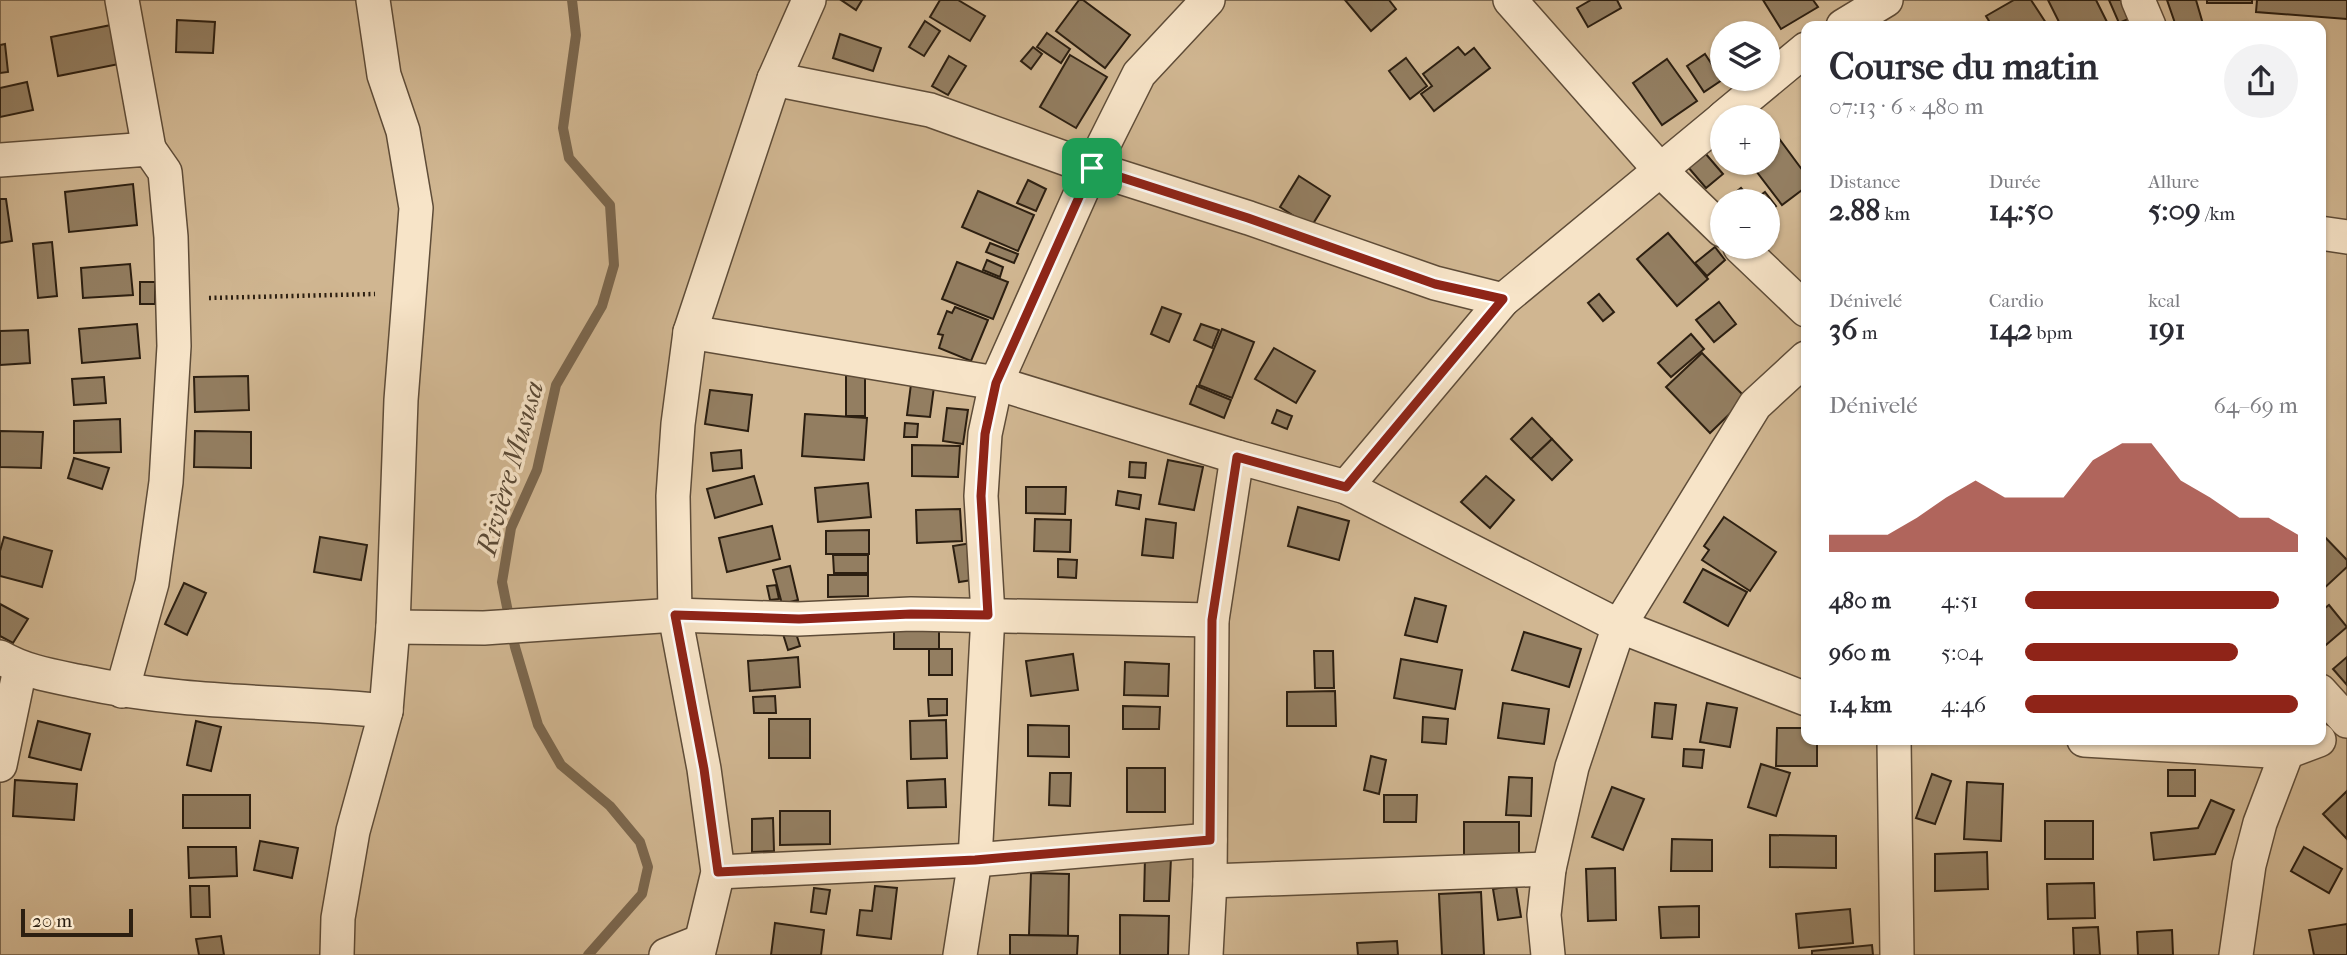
<!DOCTYPE html>
<html lang="fr">
<head>
<meta charset="utf-8">
<style>
	:root { --surface:#fff; --page:#f2f2f3; --text:#2b2b33; --muted:#7c7c81; --accent:#8f2418 }
	body { margin:0; font-family:"IM FELL French Canon",serif; background:var(--page); color:var(--text); height:100vh; display:flex; flex-direction:column; font-size:26px; white-space:nowrap }
	* { box-sizing:border-box; margin:0 }
	p { font-size:23px; color:var(--muted) }
	.icon { flex:none; width:38px; height:38px; fill:none; stroke:currentColor; stroke-width:2; stroke-linecap:round; stroke-linejoin:round }
	.map { position:relative; flex:1; overflow:hidden }
	.sheet { position:absolute; left:1801px; top:21px; width:525px; height:724px; display:flex; flex-direction:column; background:var(--surface); border-radius:14px; box-shadow:0 2px 5px #0004 }
	.sheet>* { flex:none }
	.tools { position:absolute; left:1710px; top:21px; display:grid; gap:14px }
	.tools a { display:grid; place-items:center; width:70px; height:70px; border-radius:50%; background:var(--surface); box-shadow:0 2px 5px #0004; font-size:35px }
	.scale { position:absolute; left:21px; bottom:18px; width:112px; box-sizing:border-box; padding-left:7px; border:4px solid #2c1f11; border-top:0; font-size:19px; line-height:24px; white-space:nowrap; color:#2c1f11; -webkit-text-stroke:5px #f7e4c8; paint-order:stroke }
	.pin { position:absolute; display:grid; place-items:center; width:60px; height:60px; color:#fff; margin:-30px; border-radius:14px; box-shadow:0 4px 10px #0006 }
	.round { display:grid; place-items:center; flex:none; width:74px; height:74px; border-radius:37px; background:var(--page) }
	.headline { display:flex; align-items:center; justify-content:space-between; height:119px; padding:0 28px }
	h1 { font-size:38px; font-weight:800; line-height:52px }
	.stats { display:grid; grid-template-columns:repeat(3,1fr); gap:10px; height:119px; padding:7px 28px }
	.stats div { display:grid; align-content:center }
	.stats b { font-size:30px; font-weight:800 }
	.stats small { font-size:19px; font-weight:400 }
	.stats p { font-size:19px }
	.chart { height:196px; padding:14px 28px }
	.chart p { display:flex; justify-content:space-between }
	.chart svg { width:100%; height:126px; margin-top:7px; fill:var(--accent); opacity:.7 }
	ul { padding:0 28px; list-style:none; font-size:23px }
	li { display:grid; grid-template-columns:112px 84px 1fr; align-items:center; height:52px }
	li i { height:18px; border-radius:9px; background:var(--accent) }
	.map>svg:first-child { display:block }
	.green { fill:#d0b691; stroke:#7e6a51; stroke-width:2; fill-rule:evenodd }
	.lines { fill:none; stroke-linecap:round; stroke-linejoin:round }
	.stream { stroke:#7b674e; stroke-width:10 }
	.building { fill:#937e61; stroke:#2c1f11; stroke-width:2 }
	.minor-casing { stroke:#5e4c38; stroke-width:36 }
	.path { stroke:#2c1f11; stroke-width:4.5; stroke-dasharray:2 3.5; stroke-linecap:butt }
	.minor { stroke:#f7e4c8; stroke-width:33 }
	.route-casing { stroke:#fff; stroke-width:14 }
	.route { stroke:#8f2418; stroke-width:9 }
	.labels { text-anchor:middle; dominant-baseline:central; stroke-width:7; stroke-linejoin:round; paint-order:stroke }
	.water-label { font-size:28px; font-style:italic; fill:#5a4935; stroke:#f7e4c8 }
</style>
</head>
<body>
<div class="map">
<svg width="2347" height="955" viewBox="0 0 2347 955">
	<rect width="100%" height="100%" fill="#f2d5ab"/>
	<filter id="stains"><feTurbulence type="fractalNoise" baseFrequency=".00286" numOctaves="4"/><feColorMatrix values="0 0 0 0 .2 0 0 0 0 .09 0 0 0 0 .02 0 0 0 .5 -.17"/></filter>
	<radialGradient id="worn" r=".72"><stop offset=".6" stop-color="#630" stop-opacity="0"/><stop offset="1" stop-color="#630" stop-opacity=".3"/></radialGradient>
	<path class="green" d="M0 0H2347V955H0ZM1806 26H2320V740H1806ZM1722 33H1768V79H1722ZM1722 117H1768V163H1722ZM1722 201H1768V247H1722Z"/>
	<g class="lines">
		<polyline class="stream" points="572,0 576,35 563,128 569,158 610,205 614,265 602,306 556,385 537,470 511,528 502,582 515,647 538,725 561,765 610,806 640,842 648,867 642,894 588,955"/>
	</g>
	<g class="building">
		<polygon points="841,0 862,0 856,10"/>
		<polygon points="940,0 958,0 985,16 970,41 930,17"/>
		<polygon points="1079,0 1083,0 1130,35 1105,68 1056,31"/>
		<polygon points="1345,0 1389,0 1396,9 1371,31"/>
		<polygon points="1591,0 1617,0 1621,8 1588,27 1577,8"/>
		<polygon points="1763,0 1813,0 1818,7 1781,29"/>
		<polygon points="2014,0 2031,0 2048,26 1992,26 1986,16"/>
		<polygon points="2048,0 2096,0 2109,26 2061,26"/>
		<polygon points="2109,0 2134,0 2140,14 2119,23"/>
		<polygon points="2167,0 2196,0 2203,24 2176,26"/>
		<rect x="2207" y="0" width="45" height="3"/>
		<polygon points="2257,0 2347,0 2347,19 2256,12"/>
		<polygon points="177,20 215,22 213,53 176,52"/>
		<polygon points="925,21 940,31 924,56 909,47"/>
		<polygon points="111,25 119,64 58,76 51,37"/>
		<polygon points="1047,33 1070,49 1061,63 1037,47"/>
		<polygon points="840,34 881,48 873,71 833,58"/>
		<polygon points="5,44 8,72 0,73 0,45"/>
		<polygon points="1033,47 1042,54 1031,69 1021,61"/>
		<polygon points="1458,47 1465,55 1474,48 1490,68 1434,111 1421,94 1432,86 1423,74"/>
		<polygon points="1705,54 1722,80 1704,92 1687,66"/>
		<polygon points="1070,55 1107,77 1076,128 1040,107"/>
		<polygon points="949,56 966,66 948,95 932,86"/>
		<polygon points="1406,58 1427,86 1410,99 1389,71"/>
		<polygon points="1667,59 1697,101 1662,125 1633,83"/>
		<polygon points="27,82 33,110 0,117 0,88"/>
		<polygon points="2320,114 2325,115 2323,140 2320,140"/>
		<polygon points="1775,133 1806,175 1806,187 1782,205 1750,163 1768,163 1768,139"/>
		<polygon points="1705,153 1723,174 1706,188 1688,167"/>
		<polygon points="1299,176 1330,196 1311,227 1280,207"/>
		<polygon points="1028,180 1046,189 1036,211 1017,203"/>
		<polygon points="133,184 137,225 69,232 65,192"/>
		<polygon points="1741,188 1752,201 1725,201"/>
		<polygon points="978,191 1034,215 1018,251 962,227"/>
		<polygon points="1765,192 1776,206 1768,213 1768,201 1753,201"/>
		<polygon points="0,199 6,199 12,241 0,243"/>
		<polygon points="1668,233 1708,279 1677,306 1637,259"/>
		<polygon points="52,242 57,296 38,298 33,244"/>
		<polygon points="990,243 1018,254 1014,263 986,252"/>
		<polygon points="1715,247 1725,260 1707,276 1695,263"/>
		<polygon points="987,260 1003,267 1000,277 983,270"/>
		<polygon points="957,262 1008,282 993,319 942,299"/>
		<polygon points="130,264 133,295 83,298 81,268"/>
		<rect x="140" y="282" width="15" height="22"/>
		<polygon points="1599,294 1614,312 1603,321 1588,303"/>
		<polygon points="1719,302 1736,324 1714,342 1696,320"/>
		<polygon points="955,307 988,320 971,361 939,348 943,335 938,334 947,311 952,313"/>
		<polygon points="1162,307 1181,314 1169,342 1151,334"/>
		<polygon points="137,324 140,358 82,363 79,329"/>
		<polygon points="1201,324 1219,330 1212,348 1194,340"/>
		<polygon points="1222,329 1254,342 1232,398 1199,385"/>
		<polygon points="28,330 30,363 0,365 0,331"/>
		<polygon points="1691,334 1704,349 1671,377 1658,363"/>
		<polygon points="1274,348 1315,371 1296,403 1255,379"/>
		<polygon points="1702,353 1746,398 1710,433 1666,387"/>
		<polygon points="865,371 865,416 846,416 846,372"/>
		<polygon points="248,376 249,410 195,412 194,377"/>
		<polygon points="104,377 106,403 74,405 72,379"/>
		<polygon points="911,384 934,387 930,417 907,415"/>
		<polygon points="1197,386 1231,400 1224,418 1190,404"/>
		<polygon points="710,390 752,395 748,431 705,424"/>
		<polygon points="947,408 968,410 963,444 943,441"/>
		<polygon points="1277,410 1292,416 1287,429 1272,423"/>
		<polygon points="805,414 867,418 864,460 802,456"/>
		<polygon points="1532,418 1552,439 1531,459 1511,439"/>
		<polygon points="120,419 121,452 74,453 74,421"/>
		<polygon points="905,423 918,424 917,437 904,437"/>
		<polygon points="0,431 43,432 41,468 0,467"/>
		<polygon points="195,431 251,432 251,468 194,467"/>
		<polygon points="1552,439 1572,460 1552,480 1531,459"/>
		<polygon points="912,445 960,446 958,477 912,476"/>
		<polygon points="741,450 742,468 713,471 711,453"/>
		<polygon points="74,458 109,468 102,489 68,478"/>
		<polygon points="1168,460 1203,467 1194,510 1159,504"/>
		<polygon points="1130,462 1146,463 1145,478 1129,477"/>
		<polygon points="754,476 762,504 715,518 707,489"/>
		<polygon points="1486,476 1514,500 1490,528 1461,502"/>
		<polygon points="868,483 871,517 818,522 815,488"/>
		<polygon points="1026,487 1066,487 1065,514 1026,513"/>
		<polygon points="1118,491 1141,495 1139,509 1116,505"/>
		<polygon points="1298,507 1349,521 1339,560 1288,546"/>
		<polygon points="960,509 962,541 917,543 916,510"/>
		<polygon points="1724,517 1776,552 1750,591 1702,560 1709,550 1704,546"/>
		<polygon points="1035,519 1071,520 1070,552 1034,551"/>
		<polygon points="1146,519 1176,523 1173,558 1142,555"/>
		<polygon points="772,526 780,559 727,572 719,538"/>
		<polygon points="869,530 869,554 826,554 826,531"/>
		<polygon points="2320,532 2347,560 2347,567 2320,592"/>
		<polygon points="4,537 52,551 42,587 0,576 0,551"/>
		<polygon points="320,537 367,545 361,580 314,572"/>
		<polygon points="978,542 985,578 959,582 953,546"/>
		<polygon points="833,555 868,555 868,573 834,573"/>
		<polygon points="1058,559 1077,560 1076,578 1058,577"/>
		<polygon points="790,566 798,600 782,604 773,570"/>
		<polygon points="1703,569 1747,592 1728,626 1684,602"/>
		<polygon points="828,575 868,575 868,596 828,597"/>
		<polygon points="184,583 206,593 187,635 165,624"/>
		<polygon points="776,585 779,599 770,600 767,586"/>
		<polygon points="1415,598 1446,606 1437,642 1405,635"/>
		<polygon points="0,604 28,619 13,643 0,636"/>
		<polygon points="2329,605 2347,627 2320,650 2320,612"/>
		<polygon points="939,620 939,649 894,649 894,621"/>
		<polygon points="795,630 800,646 788,650 783,634"/>
		<polygon points="1524,632 1581,649 1569,687 1512,670"/>
		<rect x="929" y="649" width="23" height="26"/>
		<polygon points="1314,651 1333,651 1334,688 1315,688"/>
		<polygon points="1073,654 1078,690 1031,696 1026,661"/>
		<polygon points="798,657 800,687 750,691 748,661"/>
		<polygon points="2347,657 2347,685 2333,669"/>
		<polygon points="1401,659 1462,670 1455,709 1394,698"/>
		<polygon points="1125,662 1169,664 1168,696 1124,695"/>
		<polygon points="1335,691 1336,726 1287,726 1287,692"/>
		<polygon points="775,696 776,713 754,713 753,697"/>
		<polygon points="928,699 947,699 947,715 929,716"/>
		<polygon points="1503,703 1549,709 1544,744 1498,738"/>
		<polygon points="1655,703 1676,705 1672,739 1652,737"/>
		<polygon points="1707,703 1737,708 1730,747 1700,742"/>
		<polygon points="1123,706 1160,707 1159,729 1123,729"/>
		<polygon points="1423,717 1448,719 1446,744 1422,742"/>
		<rect x="769" y="719" width="41" height="39"/>
		<polygon points="946,720 947,758 911,759 910,721"/>
		<polygon points="38,721 90,734 81,770 29,757"/>
		<polygon points="196,721 221,727 211,771 187,765"/>
		<polygon points="1028,725 1069,726 1069,757 1028,756"/>
		<polygon points="1777,728 1806,728 1806,740 1817,740 1817,766 1776,766"/>
		<polygon points="1684,749 1704,750 1702,768 1683,766"/>
		<polygon points="1371,756 1386,760 1379,794 1364,790"/>
		<polygon points="1761,764 1790,773 1776,816 1748,807"/>
		<rect x="1127" y="768" width="38" height="44"/>
		<rect x="2168" y="770" width="27" height="26"/>
		<polygon points="1050,773 1071,773 1070,806 1049,805"/>
		<polygon points="1932,774 1951,781 1935,824 1916,818"/>
		<polygon points="1509,777 1532,778 1531,816 1506,815"/>
		<polygon points="945,779 946,807 908,808 907,781"/>
		<polygon points="15,780 77,784 74,820 13,816"/>
		<polygon points="1967,782 2003,784 2001,841 1964,839"/>
		<polygon points="1612,787 1644,799 1623,850 1592,837"/>
		<polygon points="2347,791 2347,839 2323,814"/>
		<rect x="183" y="795" width="67" height="33"/>
		<polygon points="1384,795 1417,795 1416,822 1384,822"/>
		<polygon points="2211,800 2234,810 2215,854 2154,860 2151,833 2198,828"/>
		<polygon points="780,811 830,811 830,844 780,845"/>
		<polygon points="773,818 774,851 752,852 752,819"/>
		<rect x="2045" y="821" width="48" height="38"/>
		<rect x="1464" y="822" width="55" height="37"/>
		<polygon points="1770,835 1836,836 1836,868 1770,867"/>
		<polygon points="1672,839 1712,840 1712,871 1671,871"/>
		<polygon points="260,841 298,848 292,878 254,870"/>
		<polygon points="188,847 236,847 237,876 189,878"/>
		<polygon points="2304,847 2342,869 2329,893 2291,871"/>
		<polygon points="1987,852 1988,889 1935,891 1935,854"/>
		<polygon points="1145,857 1171,858 1169,901 1144,901"/>
		<polygon points="1615,868 1616,920 1588,921 1586,869"/>
		<polygon points="1031,873 1069,874 1068,936 1029,935"/>
		<polygon points="2094,883 2095,918 2048,919 2047,884"/>
		<polygon points="1516,885 1521,917 1498,920 1493,889"/>
		<polygon points="190,886 209,886 210,917 191,917"/>
		<polygon points="875,886 897,888 891,939 857,935 860,910 872,911"/>
		<polygon points="814,888 830,890 826,914 811,912"/>
		<polygon points="1481,892 1484,955 1442,955 1439,894"/>
		<polygon points="1699,906 1699,937 1661,938 1659,907"/>
		<polygon points="1850,909 1853,943 1799,948 1796,914"/>
		<polygon points="1120,915 1169,916 1168,955 1120,955"/>
		<polygon points="775,923 824,930 821,955 771,955"/>
		<polygon points="2347,924 2347,955 2314,955 2309,930"/>
		<polygon points="2098,927 2100,955 2074,955 2073,928"/>
		<polygon points="2172,930 2173,955 2138,955 2137,932"/>
		<polygon points="1010,935 1078,936 1077,955 1010,955"/>
		<polygon points="221,936 224,955 199,955 196,939"/>
		<polygon points="1397,941 1398,955 1358,955 1357,943"/>
		<polygon points="1872,945 1873,955 1812,955 1812,951"/>
	</g>
	<g class="lines">
		<g class="minor-casing">
			<g id="minor">
				<polyline points="122,0 149,149"/>
				<polyline points="1510,0 1661,171 1722,230"/>
				<polyline points="2138,0 2149,26"/>
				<polyline points="1843,26 1886,0"/>
				<polyline points="774,79 930,110 1092,168 1249,218 1435,283 1503,300"/>
				<polyline points="1724,117 1806,49"/>
				<polyline points="0,160 149,149 165,172 171,237 174,346 166,482 152,583 122,691"/>
				<polyline points="2320,233 2347,237"/>
				<polyline points="1740,247 1806,310"/>
				<polyline points="690,332 996,383 1237,457 1346,487 1619,626 1806,699"/>
				<polyline points="1346,487 1503,300 1722,119"/>
				<polyline points="393,627 484,628 675,615 798,619 911,614 1212,620"/>
				<path d="M0 657C26 672 53 676 82 682 182 704 284 701 386 711"/>
				<polyline points="2320,691 2347,721"/>
				<polyline points="1894,740 1897,955"/>
				<polyline points="2084,740 2287,752 2319,740"/>
				<polyline points="0,765 20,669"/>
				<polyline points="718,872 975,860 1210,840"/>
				<polyline points="1210,881 1549,869"/>
				<polyline points="337,955 338,918 353,831 386,711 393,627 401,400 416,208 403,131 384,75 373,0"/>
				<polyline points="666,955 699,942"/>
				<polyline points="698,955 718,872 704,769 675,615 673,496 678,424 690,332 774,79 809,0"/>
				<polyline points="960,955 975,860 988,615 981,496 985,434 996,383 1092,168 1139,74 1208,0"/>
				<polyline points="1206,955 1210,881 1212,620 1237,457"/>
				<polyline points="1548,955 1544,915 1549,869 1572,767 1619,626 1755,405 1806,358"/>
				<polyline points="2236,955 2249,865 2260,823 2287,752"/>
			</g>
		</g>
		<polyline class="path" points="209,298 375,294"/>
		<use href="#minor" class="minor"/>
	</g>
	<g class="lines">
		<g class="route-casing">
			<polygon id="route" points="1092,168 1248,218 1435,284 1503,299 1346,487 1237,457 1212,620 1210,840 975,860 718,872 704,769 675,615 799,619 911,614 988,615 981,496 985,434 996,383"/>
		</g>
		<use href="#route" class="route"/>
	</g>
	<g class="labels">
		<g class="water-label">
			<text transform="translate(510 468) rotate(-74)">Rivière Mususa</text>
		</g>
	</g>
	<rect width="100%" height="100%" filter="url(#stains)"/>
	<rect width="100%" height="100%" fill="url(#worn)"/>
</svg>
<div class="tools">
<a><svg class="icon" aria-label="layers" viewBox="0 0 24 24"><path d="M12 4l9 5-9 5-9-5zM3 14l9 5 9-5"/></svg></a>
<a>+</a>
<a>−</a>
</div>
<div class="scale">20 m</div>
<div class="pin" style="left:1092px;top:168px;background:#1e9e55"><svg class="icon" aria-label="arrive" viewBox="0 0 24 24"><path d="M6 21V4h12l-3 4 3 4H6"/></svg></div>
<section class="sheet">
<div class="headline"><div><h1>Course du matin</h1><p>07:13 · 6 × 480 m</p></div><a class="round"><svg class="icon" aria-label="share" viewBox="0 0 24 24"><path d="M12 15V3M7 8l5-5 5 5M5 13v7h14v-7"/></svg></a></div>
<div class="stats">
<div><p>Distance</p><b>2.88<small> km</small></b></div>
<div><p>Durée</p><b>14:50</b></div>
<div><p>Allure</p><b>5:09<small> /km</small></b></div>
</div>
<div class="stats">
<div><p>Dénivelé</p><b>36<small> m</small></b></div>
<div><p>Cardio</p><b>142<small> bpm</small></b></div>
<div><p>kcal</p><b>191</b></div>
</div>
<div class="chart"><p><span>Dénivelé</span>64–69 m</p>
<svg viewBox="0 0 160 44" preserveAspectRatio="none"><path d="M0 44V38L10 38L20 38L30 32L40 25L50 19L60 25L70 25L80 25L90 12L100 6L110 6L120 19L130 25L140 32L150 32L160 38V44z"/></svg>
</div>
<ul>
<li><b>480 m</b>4:51<i style="width:93%"></i></li>
<li><b>960 m</b>5:04<i style="width:78%"></i></li>
<li><b>1.4 km</b>4:46<i style="width:100%"></i></li>
</ul>
</section>
</div>
</body>
</html>
